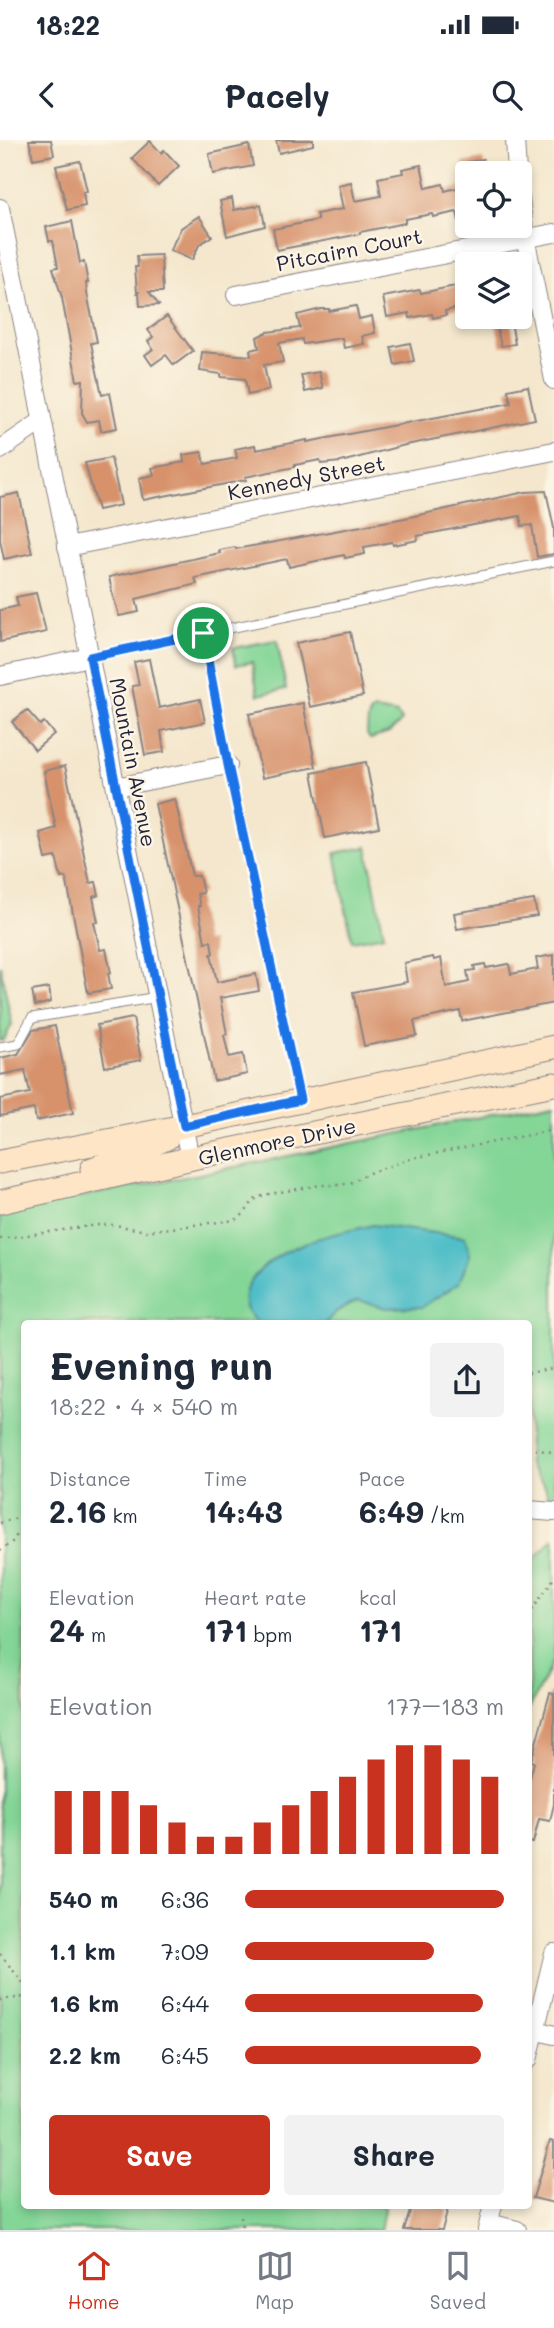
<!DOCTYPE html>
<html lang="en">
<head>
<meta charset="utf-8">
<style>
	:root { --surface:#fff; --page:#f2f2f3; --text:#1f2937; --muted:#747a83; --line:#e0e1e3; --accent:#c8321e }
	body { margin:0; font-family:Mali,sans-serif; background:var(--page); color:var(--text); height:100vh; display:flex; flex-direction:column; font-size:26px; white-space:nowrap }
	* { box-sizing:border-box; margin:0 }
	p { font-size:23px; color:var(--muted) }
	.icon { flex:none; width:38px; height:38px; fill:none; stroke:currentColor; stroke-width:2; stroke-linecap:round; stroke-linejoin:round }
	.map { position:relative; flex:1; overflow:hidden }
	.drawer { position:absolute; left:21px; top:1180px; width:511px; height:889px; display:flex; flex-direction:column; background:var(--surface); border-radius:7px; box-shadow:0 4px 10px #0003 }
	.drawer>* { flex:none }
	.tools { position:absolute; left:455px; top:21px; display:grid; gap:14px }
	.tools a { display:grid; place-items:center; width:77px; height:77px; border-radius:7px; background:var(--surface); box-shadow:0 4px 10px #0003; font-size:35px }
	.pin { position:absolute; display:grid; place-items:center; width:60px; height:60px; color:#fff; margin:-30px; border:4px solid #fff; border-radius:50%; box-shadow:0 2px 7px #0007 }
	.round { display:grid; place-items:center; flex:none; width:74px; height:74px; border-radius:7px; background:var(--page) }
	.head { display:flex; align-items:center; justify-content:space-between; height:119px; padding:0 28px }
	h1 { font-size:38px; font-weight:700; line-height:52px }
	.stats { display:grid; grid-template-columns:repeat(3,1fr); gap:10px; height:119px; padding:7px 28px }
	.stats div { display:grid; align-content:center }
	.stats b { font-size:30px; font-weight:700 }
	.stats small { font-size:19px; font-weight:400 }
	.stats p { font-size:19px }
	.chart { height:196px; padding:14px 28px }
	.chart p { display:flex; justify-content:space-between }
	.chart svg { width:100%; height:126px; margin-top:7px; stroke:var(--accent); stroke-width:6 }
	.action { display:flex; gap:14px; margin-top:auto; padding:14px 28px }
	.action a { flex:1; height:80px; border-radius:7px; background:var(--accent); color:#fff; font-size:28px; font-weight:700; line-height:80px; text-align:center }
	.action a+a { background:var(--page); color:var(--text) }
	ul { padding:0 28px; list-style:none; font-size:23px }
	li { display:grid; grid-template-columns:112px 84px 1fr; align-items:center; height:52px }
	li i { height:18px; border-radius:9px; background:var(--accent) }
	.status { display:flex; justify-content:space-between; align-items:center; height:49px; padding:0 35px; background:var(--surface); direction:ltr }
	.status svg { height:19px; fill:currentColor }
	header { display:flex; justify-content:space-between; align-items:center; height:91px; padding:0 28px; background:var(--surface); font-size:32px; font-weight:700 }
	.menu { display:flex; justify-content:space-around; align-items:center; height:98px; border-top:2px solid var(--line); background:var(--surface); font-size:19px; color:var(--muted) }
	.menu a { display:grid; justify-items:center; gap:4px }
	.menu .on { color:var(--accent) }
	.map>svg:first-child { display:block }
	.green { fill:#84d697; stroke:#537c69; stroke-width:2 }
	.water { fill:#50bec7; stroke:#397081; stroke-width:2 }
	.building { fill:#d7926c }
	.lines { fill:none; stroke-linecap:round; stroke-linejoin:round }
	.lane-casing { stroke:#8b8484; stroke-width:11 }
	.street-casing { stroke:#8b8484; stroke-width:20 }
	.secondary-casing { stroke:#8b8484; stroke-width:25 }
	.path { stroke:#8b8484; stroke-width:2.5; stroke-dasharray:2 5; stroke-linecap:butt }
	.lane { stroke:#fff; stroke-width:9 }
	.street { stroke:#fff; stroke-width:18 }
	.secondary { stroke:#fde5c5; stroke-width:23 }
	.route-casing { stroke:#fff; stroke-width:14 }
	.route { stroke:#1a73e8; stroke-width:9 }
	.labels { text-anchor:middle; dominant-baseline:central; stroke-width:5; stroke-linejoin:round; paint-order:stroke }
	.street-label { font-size:21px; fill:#22223b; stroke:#fcf5e5 }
</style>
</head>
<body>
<div class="status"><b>18:22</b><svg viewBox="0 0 49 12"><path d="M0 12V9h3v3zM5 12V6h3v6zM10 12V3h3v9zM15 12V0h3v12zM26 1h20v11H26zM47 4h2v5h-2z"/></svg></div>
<header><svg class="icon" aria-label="back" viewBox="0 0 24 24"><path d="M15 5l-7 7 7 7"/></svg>Pacely<svg class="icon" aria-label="search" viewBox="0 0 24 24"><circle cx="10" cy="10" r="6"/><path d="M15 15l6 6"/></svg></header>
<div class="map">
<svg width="554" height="2090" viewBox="0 0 554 2090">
	<rect width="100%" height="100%" fill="#fcf5e5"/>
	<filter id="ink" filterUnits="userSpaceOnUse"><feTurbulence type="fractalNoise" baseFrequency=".0143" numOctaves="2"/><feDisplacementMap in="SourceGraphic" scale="14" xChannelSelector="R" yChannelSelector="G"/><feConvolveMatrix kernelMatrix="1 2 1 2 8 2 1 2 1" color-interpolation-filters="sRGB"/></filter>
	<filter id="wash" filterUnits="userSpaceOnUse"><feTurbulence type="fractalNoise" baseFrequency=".00686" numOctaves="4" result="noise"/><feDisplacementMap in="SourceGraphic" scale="28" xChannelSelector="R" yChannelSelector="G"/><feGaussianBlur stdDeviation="1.57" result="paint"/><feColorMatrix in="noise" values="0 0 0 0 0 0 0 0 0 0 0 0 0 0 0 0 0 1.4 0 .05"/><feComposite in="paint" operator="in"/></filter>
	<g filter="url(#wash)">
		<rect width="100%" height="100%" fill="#f4e7cd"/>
		<g class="green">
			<polygon points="277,500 286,549 258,555 252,522 236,525 233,508"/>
			<polygon points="375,570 397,574 402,581 389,593 370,599 367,594 368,579 371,572"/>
			<polygon points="367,707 384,795 352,801 335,713"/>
			<polygon points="0,825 12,884 4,900 0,901"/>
			<polygon points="554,962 554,1373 545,1347 529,1325 528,1183 24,1183 24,2065 385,2065 380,2090 0,2090 0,1072 195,1035"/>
			<polygon points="554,1398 554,1519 529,1569 529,1425"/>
		</g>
		<path class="water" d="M373 1085 465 1097 470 1115 459 1143 422 1167 386 1168 358 1160 337 1171 325 1183H257C254 1179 249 1175 247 1170 234 1141 278 1114 300 1105 322 1095 349 1091 373 1085Z"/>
		<g id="blocks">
			<g class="building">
				<polygon points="29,0 51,0 54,15 33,19"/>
				<polygon points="276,0 313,0 313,5 279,13"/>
				<polygon points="150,1 161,13 164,10 179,26 158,46 132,18"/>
				<polygon points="249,5 253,26 213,34 209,14"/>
				<polygon points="483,19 486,33 465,33 463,23"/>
				<polygon points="80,21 87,51 83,52 85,66 67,70 56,26"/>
				<polygon points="421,25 426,48 443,44 445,51 467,45 467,94 462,94 457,72 433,77 432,74 405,79 405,83 360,92 360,94 277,110 273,89 318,80 316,74 343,69 338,45 351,42 355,61 381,56 378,38 403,33 402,29"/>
				<polygon points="232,58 234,70 261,65 265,86 227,96 220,61"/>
				<polygon points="199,76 212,96 199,105 192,120 170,110 181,88"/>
				<polygon points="72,81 80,123 84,122 88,143 86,143 87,153 97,202 91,203 102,255 110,253 117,288 101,291 99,280 87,282 82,273 83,240 77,241 62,158 53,128 58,127 53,101 49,101 46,87"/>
				<polygon points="161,115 163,152 149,152 159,165 140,166 139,152 137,153 135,127 138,127 137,116"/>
				<polygon points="465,144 467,166 445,171 446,175 433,178 432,174 410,178 409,173 387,177 383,157 420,150 421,153"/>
				<polygon points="356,166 359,179 372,176 375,193 362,196 364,204 344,208 342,198 303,204 302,199 279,203 283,222 264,225 269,250 248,255 245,239 221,237 221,234 200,231 202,212 251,216 250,210 259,208 257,197 267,192 300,188 297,175 321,169 329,169 329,171"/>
				<polygon points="167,176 193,211 174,225 166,215 152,225 145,215 153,209 148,201 153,197 148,190"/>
				<polygon points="511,182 515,204 501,206 496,184"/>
				<polygon points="410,203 414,221 395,225 391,207"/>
				<polygon points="319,232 323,248 305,252 301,235"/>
				<polygon points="528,246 535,279 401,306 341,322 321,324 320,320 295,325 295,327 245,337 246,340 143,360 139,338 154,335 152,328 184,322 183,315 202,312 205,324 237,318 235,309 255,305 256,310 307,300 307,302 511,263 508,250"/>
				<polygon points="111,318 121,365 98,370 85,323"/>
				<polygon points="546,351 554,388 554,414 537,417 532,385 522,386 520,376 417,396 418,400 393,405 392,402 364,407 365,414 345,418 344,415 289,427 287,419 195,438 197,444 136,459 139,472 119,476 112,452 109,437 220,413 219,410 235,407 236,409 405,378 525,352"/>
				<polygon points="19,353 32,413 4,419 0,400 0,357"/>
				<polygon points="36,453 46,492 0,502 0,470 18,466 16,457"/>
				<polygon points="350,492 363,556 310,567 296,503"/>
				<polygon points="149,519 159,568 200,559 205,582 161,591 164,612 145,615 132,546 139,545 134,522"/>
				<polygon points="303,563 316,627 262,638 249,574"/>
				<polygon points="27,570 40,585 44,582 54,594 35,610 12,582"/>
				<polygon points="366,622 379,687 325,698 312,633"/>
				<polygon points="65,626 90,743 96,742 99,755 93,757 98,782 94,782 100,810 106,809 111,833 108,833 111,849 88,853 66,737 61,738 56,717 46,719 40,693 56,688 44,631"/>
				<polygon points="175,659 192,736 199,736 203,753 197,754 200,766 198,766 205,802 211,801 213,813 211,814 217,842 256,834 259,851 220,858 227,894 224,895 229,917 243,914 247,934 214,941 155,664"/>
				<polygon points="534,760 537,776 457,789 454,773"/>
				<polygon points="554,815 554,863 462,881 460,871 414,881 417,896 364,906 353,852 407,842 404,823 433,817 434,820 441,818 446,847 469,842 467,831 475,830 474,826 485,824 486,828 509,824 511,834 538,829 536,818"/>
				<polygon points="49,848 51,862 35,866 32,851"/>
				<polygon points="133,878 141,920 105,927 97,885"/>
				<polygon points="55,886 73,973 36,981 34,969 0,976 0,959 30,953 25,930 0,935 0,918 18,914 33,890"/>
				<polygon points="550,1553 554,1554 554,1664 550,1681 539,1679 533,1703 528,1702 528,1646 534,1622 531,1621"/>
				<polygon points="550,2001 554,2002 554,2063 533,2058"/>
				<polygon points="412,2065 449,2065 442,2090 404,2090"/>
			</g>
		</g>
	</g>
	<g filter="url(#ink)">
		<use href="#blocks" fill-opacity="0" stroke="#8b8484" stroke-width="2"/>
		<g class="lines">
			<g class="lane-casing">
				<g id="lane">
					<polyline points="203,493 228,625 300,960"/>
					<polyline points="90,517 554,421"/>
					<polyline points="0,907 18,904 32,878 158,857"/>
				</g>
			</g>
			<g class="street-casing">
				<g id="street">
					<polyline points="515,0 517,33"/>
					<polyline points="520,58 525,97 554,240"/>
					<polyline points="0,68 190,1019"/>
					<polyline points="236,155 554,93"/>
					<polyline points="0,310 42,281"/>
					<polyline points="67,407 554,311"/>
					<polyline points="0,536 90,517"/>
					<polyline points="116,647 228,625"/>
					<polyline points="528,1370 554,1372"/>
					<polyline points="536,1890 554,1895"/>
					<polyline points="528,1920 554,1813"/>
					<polyline points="489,2083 517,2090"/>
					<polyline points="487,2090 493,2065"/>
				</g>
			</g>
			<g class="secondary-casing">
				<g id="secondary">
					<polyline points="0,1022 184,986 554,907"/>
					<polyline points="92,1029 125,1017 167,998"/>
					<polyline points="0,1062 210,1014 554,944"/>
				</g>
			</g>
			<g class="path">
				<polyline points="0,1099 98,1085 115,1085 146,1091 235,1080 244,1074 254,1060 264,1055 320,1045 341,1045 353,1042 366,1034 413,1018 554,990"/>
				<polyline points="528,1233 554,1228"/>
				<polyline points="528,1309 554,1312"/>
				<polyline points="0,1383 24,1376"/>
				<polyline points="0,1411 12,1402 24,1384"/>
				<polyline points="528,1476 554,1438"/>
				<polyline points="0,1814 24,1844"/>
				<polyline points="0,1860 24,1857"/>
				<polyline points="241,2077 242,2090"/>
			</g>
			<use href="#lane" class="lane"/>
			<use href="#street" class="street"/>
			<use href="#secondary" class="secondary"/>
		</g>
	</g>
	<g class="lines" filter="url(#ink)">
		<g class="route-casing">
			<polygon id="route" points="203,493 228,625 300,960 184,986 90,517"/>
		</g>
		<use href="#route" class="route"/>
	</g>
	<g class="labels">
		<g class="street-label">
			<text transform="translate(349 109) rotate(-11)">Pitcairn Court</text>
			<text transform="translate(306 337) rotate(-11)">Kennedy Street</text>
			<text transform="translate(134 622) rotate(79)">Mountain Avenue</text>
			<text transform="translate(277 1001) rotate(-12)">Glenmore Drive</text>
		</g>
	</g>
</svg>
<div class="tools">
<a><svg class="icon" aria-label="locate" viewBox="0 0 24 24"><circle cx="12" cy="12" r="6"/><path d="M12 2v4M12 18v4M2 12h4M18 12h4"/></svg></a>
<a><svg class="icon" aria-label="layers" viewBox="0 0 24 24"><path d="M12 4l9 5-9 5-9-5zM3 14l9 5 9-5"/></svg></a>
</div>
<div class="pin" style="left:203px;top:493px;background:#1e9e55"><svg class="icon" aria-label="arrive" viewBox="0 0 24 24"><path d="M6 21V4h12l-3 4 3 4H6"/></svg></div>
<section class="drawer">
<div class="head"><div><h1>Evening run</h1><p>18:22 · 4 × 540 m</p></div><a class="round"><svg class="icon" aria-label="share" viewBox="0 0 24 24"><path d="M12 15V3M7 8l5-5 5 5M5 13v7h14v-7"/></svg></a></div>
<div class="stats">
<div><p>Distance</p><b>2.16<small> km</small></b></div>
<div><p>Time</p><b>14:43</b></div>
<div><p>Pace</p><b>6:49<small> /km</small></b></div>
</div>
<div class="stats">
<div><p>Elevation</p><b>24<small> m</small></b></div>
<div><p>Heart rate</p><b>171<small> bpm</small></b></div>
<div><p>kcal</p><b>171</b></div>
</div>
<div class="chart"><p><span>Elevation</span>177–183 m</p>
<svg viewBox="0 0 160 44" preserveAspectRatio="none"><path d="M5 44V22M15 44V22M25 44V22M35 44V27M45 44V33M55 44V38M65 44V38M75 44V33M85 44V27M95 44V22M105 44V17M115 44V11M125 44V6M135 44V6M145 44V11M155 44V17"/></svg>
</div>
<ul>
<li><b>540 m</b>6:36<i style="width:100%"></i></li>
<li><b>1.1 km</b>7:09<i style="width:73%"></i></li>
<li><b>1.6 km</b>6:44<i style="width:92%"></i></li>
<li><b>2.2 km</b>6:45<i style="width:91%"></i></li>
</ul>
<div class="action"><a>Save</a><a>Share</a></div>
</section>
</div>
<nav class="menu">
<a class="on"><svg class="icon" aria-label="home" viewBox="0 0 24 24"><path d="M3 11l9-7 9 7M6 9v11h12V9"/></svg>Home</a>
<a><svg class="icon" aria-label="map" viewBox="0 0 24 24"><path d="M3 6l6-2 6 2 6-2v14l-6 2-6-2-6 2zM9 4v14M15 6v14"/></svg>Map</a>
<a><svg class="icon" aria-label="saved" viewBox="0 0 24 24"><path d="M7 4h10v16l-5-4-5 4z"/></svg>Saved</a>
</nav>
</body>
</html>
